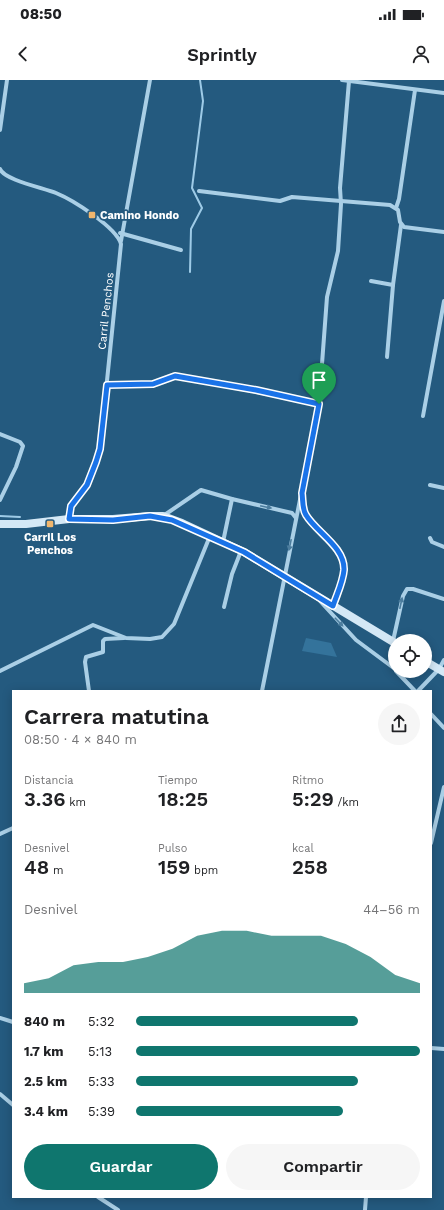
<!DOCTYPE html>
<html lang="es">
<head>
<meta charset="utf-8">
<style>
	:root { --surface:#fff; --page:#f6f6f6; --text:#202124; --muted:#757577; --accent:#0f766e }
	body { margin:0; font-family:"Work Sans",sans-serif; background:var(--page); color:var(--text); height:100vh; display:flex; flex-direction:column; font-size:15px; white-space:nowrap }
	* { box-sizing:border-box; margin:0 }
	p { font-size:13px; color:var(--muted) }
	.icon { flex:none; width:22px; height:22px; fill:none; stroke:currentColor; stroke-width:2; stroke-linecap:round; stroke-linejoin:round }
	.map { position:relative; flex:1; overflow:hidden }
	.drawer { position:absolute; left:12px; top:610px; width:420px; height:508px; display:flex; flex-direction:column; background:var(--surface); border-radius:0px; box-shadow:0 2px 10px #0003 }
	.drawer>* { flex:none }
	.tools { position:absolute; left:388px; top:554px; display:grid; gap:8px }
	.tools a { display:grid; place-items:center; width:44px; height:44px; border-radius:50%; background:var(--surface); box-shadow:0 2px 10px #0003; font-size:20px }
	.pin { position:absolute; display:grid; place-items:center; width:34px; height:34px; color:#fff; margin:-41px -17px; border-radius:50% 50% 50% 0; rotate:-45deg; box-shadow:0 0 4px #0007 }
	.pin .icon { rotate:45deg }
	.round { display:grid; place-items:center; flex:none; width:42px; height:42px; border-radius:21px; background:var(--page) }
	.overview { display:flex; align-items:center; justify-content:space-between; height:68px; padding:0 12px }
	h1 { font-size:22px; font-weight:600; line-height:30px }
	.stats { display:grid; grid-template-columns:repeat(3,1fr); gap:6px; height:68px; padding:4px 12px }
	.stats div { display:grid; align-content:center }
	.stats b { font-size:20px; font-weight:600 }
	.stats small { font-size:11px; font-weight:400 }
	.stats p { font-size:11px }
	.chart { height:112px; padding:8px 12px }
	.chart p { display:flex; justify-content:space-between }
	.chart svg { width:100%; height:72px; margin-top:4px; fill:var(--accent); opacity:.7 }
	.cta { display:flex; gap:8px; margin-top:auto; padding:8px 12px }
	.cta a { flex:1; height:46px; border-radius:24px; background:var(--accent); color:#fff; font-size:16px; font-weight:600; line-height:46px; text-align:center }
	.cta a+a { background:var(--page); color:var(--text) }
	ul { padding:0 12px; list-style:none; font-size:13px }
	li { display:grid; grid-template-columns:64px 48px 1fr; align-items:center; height:30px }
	li i { height:10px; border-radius:5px; background:var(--accent) }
	.status { display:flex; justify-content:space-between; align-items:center; height:28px; padding:0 20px; background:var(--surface); direction:ltr }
	.status svg { height:11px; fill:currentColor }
	header { display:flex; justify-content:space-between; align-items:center; height:52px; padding:0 12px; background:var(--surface); font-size:18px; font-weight:600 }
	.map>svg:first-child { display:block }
	.grass { fill:#34739b }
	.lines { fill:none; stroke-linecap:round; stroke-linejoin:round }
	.stream { stroke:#9ecbe7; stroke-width:2 }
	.minor { stroke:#aacfe6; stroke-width:4 }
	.secondary { stroke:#d4e8f6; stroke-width:8 }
	.oneway { fill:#4c7d9e }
	.route-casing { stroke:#fff; stroke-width:8 }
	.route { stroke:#1a73e8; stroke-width:5 }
	.poi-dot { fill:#f1b66d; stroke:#245a7f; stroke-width:1.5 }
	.labels { text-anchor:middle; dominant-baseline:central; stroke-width:3.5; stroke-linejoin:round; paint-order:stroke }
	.poi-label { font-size:11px; font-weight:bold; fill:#fff; stroke:#245a7f; text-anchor:start }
	.street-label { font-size:11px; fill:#fff; stroke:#245a7f }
</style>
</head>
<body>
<div class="status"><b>08:50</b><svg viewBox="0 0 49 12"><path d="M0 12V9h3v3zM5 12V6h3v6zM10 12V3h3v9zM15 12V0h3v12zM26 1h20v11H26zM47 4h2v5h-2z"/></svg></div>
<header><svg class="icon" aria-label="back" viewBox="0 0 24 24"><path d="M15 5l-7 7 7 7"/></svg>Sprintly<svg class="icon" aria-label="person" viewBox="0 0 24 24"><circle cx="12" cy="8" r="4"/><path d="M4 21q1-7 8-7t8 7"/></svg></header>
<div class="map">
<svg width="444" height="1130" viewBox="0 0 444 1130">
	<rect width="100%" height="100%" fill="#245a7f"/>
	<polygon class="grass" points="306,558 331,563 337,577 302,571"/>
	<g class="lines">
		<g class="stream">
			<polyline points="190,192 191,149 202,128 192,108 203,21 200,0"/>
			<polyline points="0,436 20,437"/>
		</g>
		<g class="minor">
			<polyline points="342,0 444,13"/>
			<polyline points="0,50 7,0"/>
			<path d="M0 89C4 100 44 108 56 113 73 120 116 147 121 164L100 369 89 400 71 426 69 439"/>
			<polyline points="199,111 280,121 292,117 390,125 398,130 400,142 404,147 444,152"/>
			<polyline points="396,128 399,119 415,10"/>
			<polyline points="120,153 181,170"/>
			<polyline points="121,161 150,0"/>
			<polyline points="371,201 393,205 401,145"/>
			<polyline points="387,277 393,205"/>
			<polyline points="107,305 153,304 175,296 319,324"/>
			<polyline points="423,336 444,221"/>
			<polyline points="0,354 20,362 23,366 16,387 0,420"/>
			<polyline points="430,405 444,408"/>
			<polyline points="303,418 305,434 335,468 343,481 342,499 333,525"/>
			<polyline points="163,436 201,410 232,419 292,433 296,438"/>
			<polyline points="430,458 432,462 444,467"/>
			<polyline points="223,462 232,419"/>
			<polyline points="320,521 356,560 395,589"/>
			<polyline points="224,527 232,494 241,471"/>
			<polyline points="393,561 403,516 407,509 413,509 444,519"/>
			<polyline points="0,591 93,545 126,558 150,559 162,557 174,544 210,456"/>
			<polyline points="396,591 415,611"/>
			<polyline points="89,611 85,582 86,577 103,572 103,561 105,559 124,558"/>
			<polyline points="262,611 319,324 327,217 338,171 341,124 340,108 349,1"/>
			<polyline points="418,611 439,589 444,580"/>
			<polyline points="431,634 444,648"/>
			<polyline points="0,754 13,748"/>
			<polyline points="431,763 444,707"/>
			<polyline points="0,938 13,942"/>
			<polyline points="431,968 444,969"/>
			<polyline points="0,1014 13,1025"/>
			<polyline points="98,1117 118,1130"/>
			<polyline points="365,1130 366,1117"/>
		</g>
		<g class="secondary">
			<polyline points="0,444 26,444 69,439 113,439 150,436 163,436 182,443 244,472 395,563"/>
			<polyline points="425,581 444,592"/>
		</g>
	</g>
	<defs><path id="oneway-solid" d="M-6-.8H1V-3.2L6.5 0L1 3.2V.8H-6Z"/></defs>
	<g class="oneway">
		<use href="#oneway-solid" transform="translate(266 427) rotate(12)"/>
		<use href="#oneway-solid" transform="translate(290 465) rotate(102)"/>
		<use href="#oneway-solid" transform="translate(401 523) rotate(-78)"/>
		<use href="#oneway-solid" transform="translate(339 542) rotate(46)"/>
	</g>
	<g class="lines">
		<g class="route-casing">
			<path id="route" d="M175 296 256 310 319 324 302 413C303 420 302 429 306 435 316 452 345 467 344 490 343 502 337 514 333 526L244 472 172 440 150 436 113 440 69 439 71 426 87 405 96 382 100 369 107 305 153 304Z"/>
		</g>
		<use href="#route" class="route"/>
	</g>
	<g class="poi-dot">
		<rect x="88" y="131" width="8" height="8" rx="2"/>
		<rect x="46" y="440" width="8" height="8" rx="2"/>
	</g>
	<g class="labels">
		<g class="poi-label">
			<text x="100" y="135">Camino Hondo</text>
			<text x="50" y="457" text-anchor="middle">Carril Los<tspan x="50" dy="13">Penchos</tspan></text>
		</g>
		<g class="street-label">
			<text transform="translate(106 231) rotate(-84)">Carril Penchos</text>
		</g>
	</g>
</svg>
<div class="tools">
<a><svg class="icon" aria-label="locate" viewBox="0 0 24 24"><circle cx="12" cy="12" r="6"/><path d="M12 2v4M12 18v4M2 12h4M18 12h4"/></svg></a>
</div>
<div class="pin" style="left:319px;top:324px;background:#1e9e55"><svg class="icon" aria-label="arrive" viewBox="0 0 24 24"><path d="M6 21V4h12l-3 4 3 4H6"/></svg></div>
<section class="drawer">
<div class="overview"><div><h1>Carrera matutina</h1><p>08:50 · 4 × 840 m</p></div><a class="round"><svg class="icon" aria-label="share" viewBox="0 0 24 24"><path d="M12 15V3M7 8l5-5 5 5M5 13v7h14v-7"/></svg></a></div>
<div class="stats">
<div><p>Distancia</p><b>3.36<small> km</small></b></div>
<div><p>Tiempo</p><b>18:25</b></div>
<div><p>Ritmo</p><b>5:29<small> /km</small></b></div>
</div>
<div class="stats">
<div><p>Desnivel</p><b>48<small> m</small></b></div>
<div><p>Pulso</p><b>159<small> bpm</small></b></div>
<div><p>kcal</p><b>258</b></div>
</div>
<div class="chart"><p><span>Desnivel</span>44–56 m</p>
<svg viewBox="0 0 160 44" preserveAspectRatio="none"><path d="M0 44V38L10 35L20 27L30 25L40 25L50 22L60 17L70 9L80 6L90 6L100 9L110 9L120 9L130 14L140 22L150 33L160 38V44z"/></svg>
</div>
<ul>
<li><b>840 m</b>5:32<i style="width:78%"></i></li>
<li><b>1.7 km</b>5:13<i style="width:100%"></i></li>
<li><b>2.5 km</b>5:33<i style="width:78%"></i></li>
<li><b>3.4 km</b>5:39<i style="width:73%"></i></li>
</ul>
<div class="cta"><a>Guardar</a><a>Compartir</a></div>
</section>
</div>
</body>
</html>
